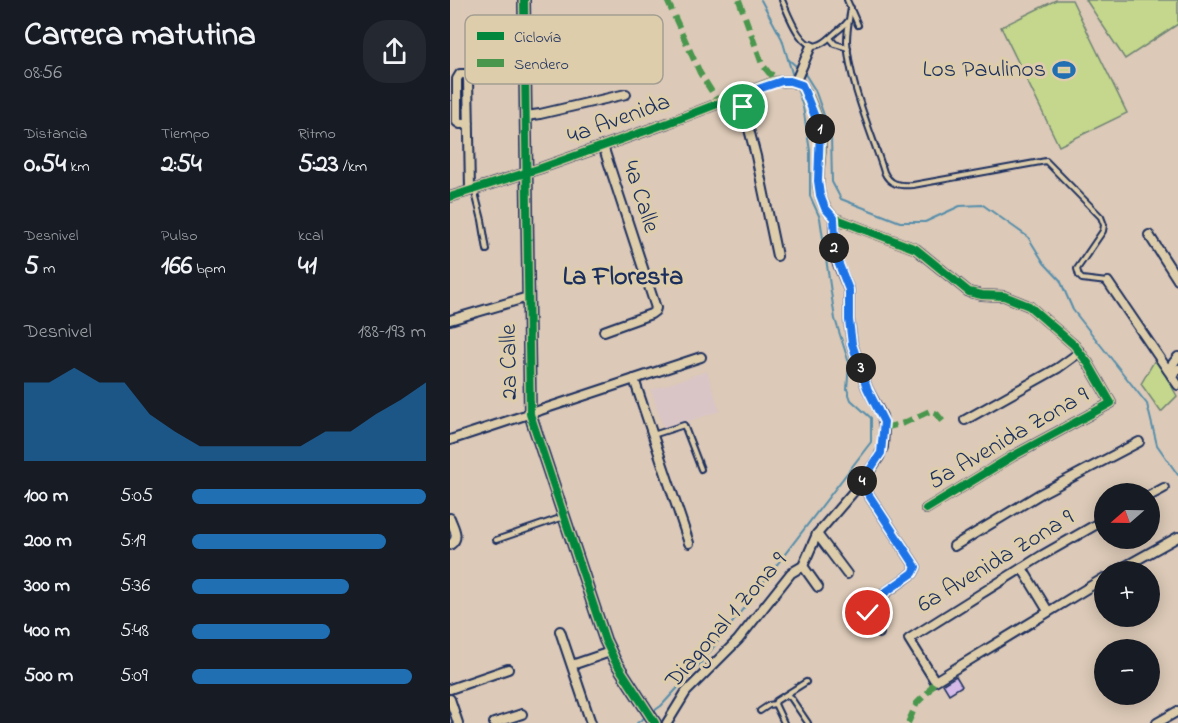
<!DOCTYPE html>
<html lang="es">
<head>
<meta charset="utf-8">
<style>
	:root { --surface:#171b24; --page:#242831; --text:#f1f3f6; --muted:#9ea1a6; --accent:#1f6fb2 }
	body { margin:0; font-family:"Indie Flower",sans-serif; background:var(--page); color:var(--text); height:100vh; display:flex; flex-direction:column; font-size:22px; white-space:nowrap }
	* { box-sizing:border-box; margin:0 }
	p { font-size:20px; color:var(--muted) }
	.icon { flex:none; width:33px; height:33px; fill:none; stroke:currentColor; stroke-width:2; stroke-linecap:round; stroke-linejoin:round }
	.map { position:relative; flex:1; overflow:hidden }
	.side { display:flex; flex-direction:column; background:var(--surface); width:450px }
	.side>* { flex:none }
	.needle { width:39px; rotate:250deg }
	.controls { position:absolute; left:644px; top:483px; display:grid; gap:12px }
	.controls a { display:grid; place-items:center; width:66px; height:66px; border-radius:50%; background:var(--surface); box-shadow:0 3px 15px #0003; font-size:30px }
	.pin { position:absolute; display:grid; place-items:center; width:51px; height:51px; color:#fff; margin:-26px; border:3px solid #fff; border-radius:50%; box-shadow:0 2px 6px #0007 }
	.km { position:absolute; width:30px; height:30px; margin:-15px; border-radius:50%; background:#222; color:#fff; font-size:16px; line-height:30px; text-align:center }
	.round { display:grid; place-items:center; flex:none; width:63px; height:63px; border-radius:24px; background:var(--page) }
	.summary { display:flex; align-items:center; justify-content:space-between; height:102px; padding:0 24px }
	h1 { font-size:33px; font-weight:800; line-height:45px }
	.figures { display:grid; grid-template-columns:repeat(3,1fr); gap:9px; height:102px; padding:6px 24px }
	.figures div { display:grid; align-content:center }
	.figures b { font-size:26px; font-weight:800 }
	.figures small { font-size:16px; font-weight:400 }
	.figures p { font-size:16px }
	.chart { height:168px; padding:12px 24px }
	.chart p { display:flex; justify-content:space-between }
	.chart svg { width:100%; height:108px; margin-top:6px; fill:var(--accent); opacity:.7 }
	ul { padding:0 24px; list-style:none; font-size:20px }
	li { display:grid; grid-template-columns:96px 72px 1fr; align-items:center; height:45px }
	li i { height:15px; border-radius:8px; background:var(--accent) }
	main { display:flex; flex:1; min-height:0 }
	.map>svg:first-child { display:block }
	.built { fill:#dac5c6 }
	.green { fill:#c4d78c; stroke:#708375; stroke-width:1.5 }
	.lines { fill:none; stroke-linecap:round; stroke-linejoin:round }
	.stream { stroke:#578eab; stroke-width:2 }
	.building { fill:#d6bbe9; stroke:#1b2f5e; stroke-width:1.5 }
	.service-casing { stroke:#1b2f5e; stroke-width:8 }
	.minor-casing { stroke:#1b2f5e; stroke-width:12 }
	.tertiary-casing { stroke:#1b2f5e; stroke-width:14 }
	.service { stroke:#decdaa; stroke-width:4 }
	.minor { stroke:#decdaa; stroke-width:8 }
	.tertiary { stroke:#decdaa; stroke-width:9 }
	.quiet { stroke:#49964d; stroke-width:6; stroke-dasharray:12 6; stroke-linecap:butt }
	.cycleway-casing { stroke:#decdaa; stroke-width:11 }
	.cycleway { stroke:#00873e; stroke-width:8 }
	.route-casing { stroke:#fff; stroke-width:12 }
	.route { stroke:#1a73e8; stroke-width:8 }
	.labels { text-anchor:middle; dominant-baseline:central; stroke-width:6; stroke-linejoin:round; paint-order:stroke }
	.poi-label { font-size:24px; fill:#1b2f5e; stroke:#decdaa; text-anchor:end }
	.street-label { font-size:24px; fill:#1b2f5e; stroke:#decdaa }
	.neighbourhood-label { font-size:26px; font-weight:bold; fill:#1b2f5e; stroke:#decdaa }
	.key { fill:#decdaa; stroke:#a49e93; stroke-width:1.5 }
	.key-label { font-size:16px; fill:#1b2f5e }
</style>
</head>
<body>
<main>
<section class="side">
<div class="summary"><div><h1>Carrera matutina</h1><p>08:56</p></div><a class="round"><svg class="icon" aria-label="share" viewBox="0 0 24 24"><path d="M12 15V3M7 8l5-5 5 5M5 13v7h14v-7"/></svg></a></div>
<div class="figures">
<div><p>Distancia</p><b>0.54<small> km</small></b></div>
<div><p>Tiempo</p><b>2:54</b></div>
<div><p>Ritmo</p><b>5:23<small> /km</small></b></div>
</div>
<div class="figures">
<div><p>Desnivel</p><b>5<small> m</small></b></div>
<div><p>Pulso</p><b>166<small> bpm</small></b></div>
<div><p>kcal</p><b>41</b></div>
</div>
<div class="chart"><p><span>Desnivel</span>188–193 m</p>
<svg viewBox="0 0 160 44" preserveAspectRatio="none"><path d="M0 44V12L10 12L20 6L30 12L40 12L50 25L60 32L70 38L80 38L90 38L100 38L110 38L120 32L130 32L140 25L150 19L160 12V44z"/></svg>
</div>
<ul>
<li><b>100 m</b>5:05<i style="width:100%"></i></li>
<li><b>200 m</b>5:19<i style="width:83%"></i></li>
<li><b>300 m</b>5:36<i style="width:67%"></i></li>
<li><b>400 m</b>5:48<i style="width:59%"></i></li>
<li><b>500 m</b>5:09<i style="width:94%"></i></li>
</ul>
</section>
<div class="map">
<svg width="728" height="723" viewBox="0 0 728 723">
	<rect width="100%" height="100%" fill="#dcc9b7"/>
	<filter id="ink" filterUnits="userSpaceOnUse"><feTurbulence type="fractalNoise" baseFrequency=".0167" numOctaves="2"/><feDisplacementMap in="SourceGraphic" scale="12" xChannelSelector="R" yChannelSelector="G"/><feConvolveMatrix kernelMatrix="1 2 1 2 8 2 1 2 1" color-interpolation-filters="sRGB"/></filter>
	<g filter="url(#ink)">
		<polygon class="built" points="257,371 270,411 214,429 201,390"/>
		<g class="green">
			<polygon points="606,0 622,0 677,113 609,146 551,27"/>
			<polygon points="636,0 728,0 728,24 675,59"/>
			<polygon points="706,358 727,396 711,412 691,384"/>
		</g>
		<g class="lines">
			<g class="stream">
				<polyline points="311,0 332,39 344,80"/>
				<polyline points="338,59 355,74 365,90 381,135 382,182 391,199 450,222 475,222 510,206 533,205 578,237 594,263 610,280 623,310 697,404 707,445 728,475"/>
				<polyline points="201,713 211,706 256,657 421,442 421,418 401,400 397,389 399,363 385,319 370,218 360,196 360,151 353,107 346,85"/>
				<polyline points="187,723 197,716"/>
			</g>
		</g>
		<polygon class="building" points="506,676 512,686 499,694 493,684"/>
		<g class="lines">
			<g class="service-casing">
				<g id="service">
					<path d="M332 0C338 13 351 51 368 45 375 43 379 38 384 34 389 29 394 27 398 21"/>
					<polyline points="397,0 408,25"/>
					<path d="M401 8C399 19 397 30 397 41 399 83 421 131 434 172 440 185 449 186 463 185L596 161 651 217 654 225 653 231 627 269 629 276 632 279 657 282"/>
					<polyline points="380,38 385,44 398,48"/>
					<polyline points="24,189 32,220 37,250"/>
					<polyline points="203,435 234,425 251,469"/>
					<polyline points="46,540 113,517"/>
					<polyline points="337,695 341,698 358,723"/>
					<polyline points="325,704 334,723"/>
					<polyline points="310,711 319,705 325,704 326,701 356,682"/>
				</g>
			</g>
			<g class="minor-casing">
				<g id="minor">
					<polyline points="75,41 161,24"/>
					<polyline points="345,83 361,46"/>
					<polyline points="290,95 306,156 327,256"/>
					<polyline points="76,116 90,114 176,94"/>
					<polyline points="19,123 10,124 7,122 7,79 10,74 16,74 18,78 20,190"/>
					<polyline points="153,146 206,308 205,311 201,314 154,331"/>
					<path d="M0 197 91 168 218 123 324 82 340 81 352 85C359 98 367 115 370 129 376 161 355 189 384 218L466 249 519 292 532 295 554 296 579 306 624 345 638 363 661 403 563 456 476 509"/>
					<polyline points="699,235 728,280"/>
					<polyline points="658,282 728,385"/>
					<polyline points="0,320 78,297"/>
					<polyline points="718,370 728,357"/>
					<polyline points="722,376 728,369"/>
					<polyline points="184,379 239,543"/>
					<polyline points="515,420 608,368 630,352"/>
					<polyline points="0,440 251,357"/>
					<polyline points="411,483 466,567 463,573 418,605 418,613 429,633"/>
					<polyline points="699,496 714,488"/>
					<path d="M0 518C3 527 11 538 0 545"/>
					<polyline points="654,520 591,556 459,639 485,681 654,578"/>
					<polyline points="367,534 397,574"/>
					<polyline points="504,546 590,494 689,442"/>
					<polyline points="353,566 368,587"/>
					<polyline points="572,568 598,611"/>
					<polyline points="665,572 728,537"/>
					<polyline points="110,631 141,723"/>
					<polyline points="122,665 160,652"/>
					<polyline points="0,689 58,669"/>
					<polyline points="0,699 8,723"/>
					<polyline points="44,723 72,714"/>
					<polyline points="217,723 236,692 288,640 341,573 353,566 367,534 411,483 429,457 433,447 434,428 432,416 417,388 402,344 399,320 399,290 385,257 384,218"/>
					<polyline points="707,723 728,711"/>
				</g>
			</g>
			<g class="tertiary-casing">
				<polyline id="tertiary" points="74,0 80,414 155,640 165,661 205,723"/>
			</g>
			<use href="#service" class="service"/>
			<use href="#minor" class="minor"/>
			<use href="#tertiary" class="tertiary"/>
			<g class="quiet">
				<polyline points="217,0 250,73 269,103"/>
				<polyline points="289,0 312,64 319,73 332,81"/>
				<polyline points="434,428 454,423 480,411 487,414 494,423"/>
				<polyline points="458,723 467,703 478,692 485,681"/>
			</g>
			<g class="cycleway-casing">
				<g id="cycleway">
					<polyline points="74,0 80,414 155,640 165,661 205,723"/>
					<path d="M0 197 91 168 218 123 324 82 340 81 352 85C359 98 367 115 370 129 376 161 355 189 384 218L466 249 519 292 532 295 554 296 579 306 624 345 638 363 661 403 563 456 476 509"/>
				</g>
			</g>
			<use href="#cycleway" class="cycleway"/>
		</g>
	</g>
	<g class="lines" filter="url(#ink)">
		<g class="route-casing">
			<polyline id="route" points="293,107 290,95 332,81 340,81 352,85 370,129 368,181 370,195 375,208 384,218 386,257 399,290 399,320 402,344 417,388 434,422 431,453 411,483 466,567 463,573 420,603 417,609 418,613"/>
		</g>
		<use href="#route" class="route"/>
	</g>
	<defs>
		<g id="stadium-bare" transform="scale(1.8)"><path d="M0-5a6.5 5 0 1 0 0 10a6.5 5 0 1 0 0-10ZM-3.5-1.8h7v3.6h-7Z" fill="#1f6fb2" stroke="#decdaa" stroke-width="2.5" paint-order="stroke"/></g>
	</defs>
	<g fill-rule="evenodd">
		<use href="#stadium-bare" x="614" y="70"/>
	</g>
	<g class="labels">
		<g class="poi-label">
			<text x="596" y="70">Los Paulinos</text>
		</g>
		<g class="street-label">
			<text transform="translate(169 120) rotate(-20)">4a Avenida</text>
			<text transform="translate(190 197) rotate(72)">4a Calle</text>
			<text transform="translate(60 362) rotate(-91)">2a Calle</text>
			<text transform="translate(559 439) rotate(-30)">5a Avenida Zona 9</text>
			<text transform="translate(546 562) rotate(-31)">6a Avenida Zona 9</text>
			<text transform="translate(277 621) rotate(-49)">Diagonal 1 Zona 9</text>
		</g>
		<g class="neighbourhood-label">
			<text x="173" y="278">La Floresta</text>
		</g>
	</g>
	<rect x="15" y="15" width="198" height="69" rx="9" class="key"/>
	<rect x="27" y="32" width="27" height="8" fill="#00873e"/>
	<rect x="27" y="59" width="27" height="8" fill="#49964d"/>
	<g class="key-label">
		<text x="64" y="42">Ciclovía</text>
		<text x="64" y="69">Sendero</text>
	</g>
</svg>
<div class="controls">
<a><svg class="needle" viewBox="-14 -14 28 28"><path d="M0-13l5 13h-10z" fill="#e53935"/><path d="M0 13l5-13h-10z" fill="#9ea1a6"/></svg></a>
<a>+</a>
<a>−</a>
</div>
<div class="pin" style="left:293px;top:107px;background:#1e9e55"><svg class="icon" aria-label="arrive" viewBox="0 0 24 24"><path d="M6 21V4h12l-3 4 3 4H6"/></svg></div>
<div class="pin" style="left:418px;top:613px;background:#d93025"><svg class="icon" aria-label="check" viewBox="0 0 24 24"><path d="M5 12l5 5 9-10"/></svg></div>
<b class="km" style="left:370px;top:129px">1</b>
<b class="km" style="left:384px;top:248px">2</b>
<b class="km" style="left:411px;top:368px">3</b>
<b class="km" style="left:412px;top:481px">4</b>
</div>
</main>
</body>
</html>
